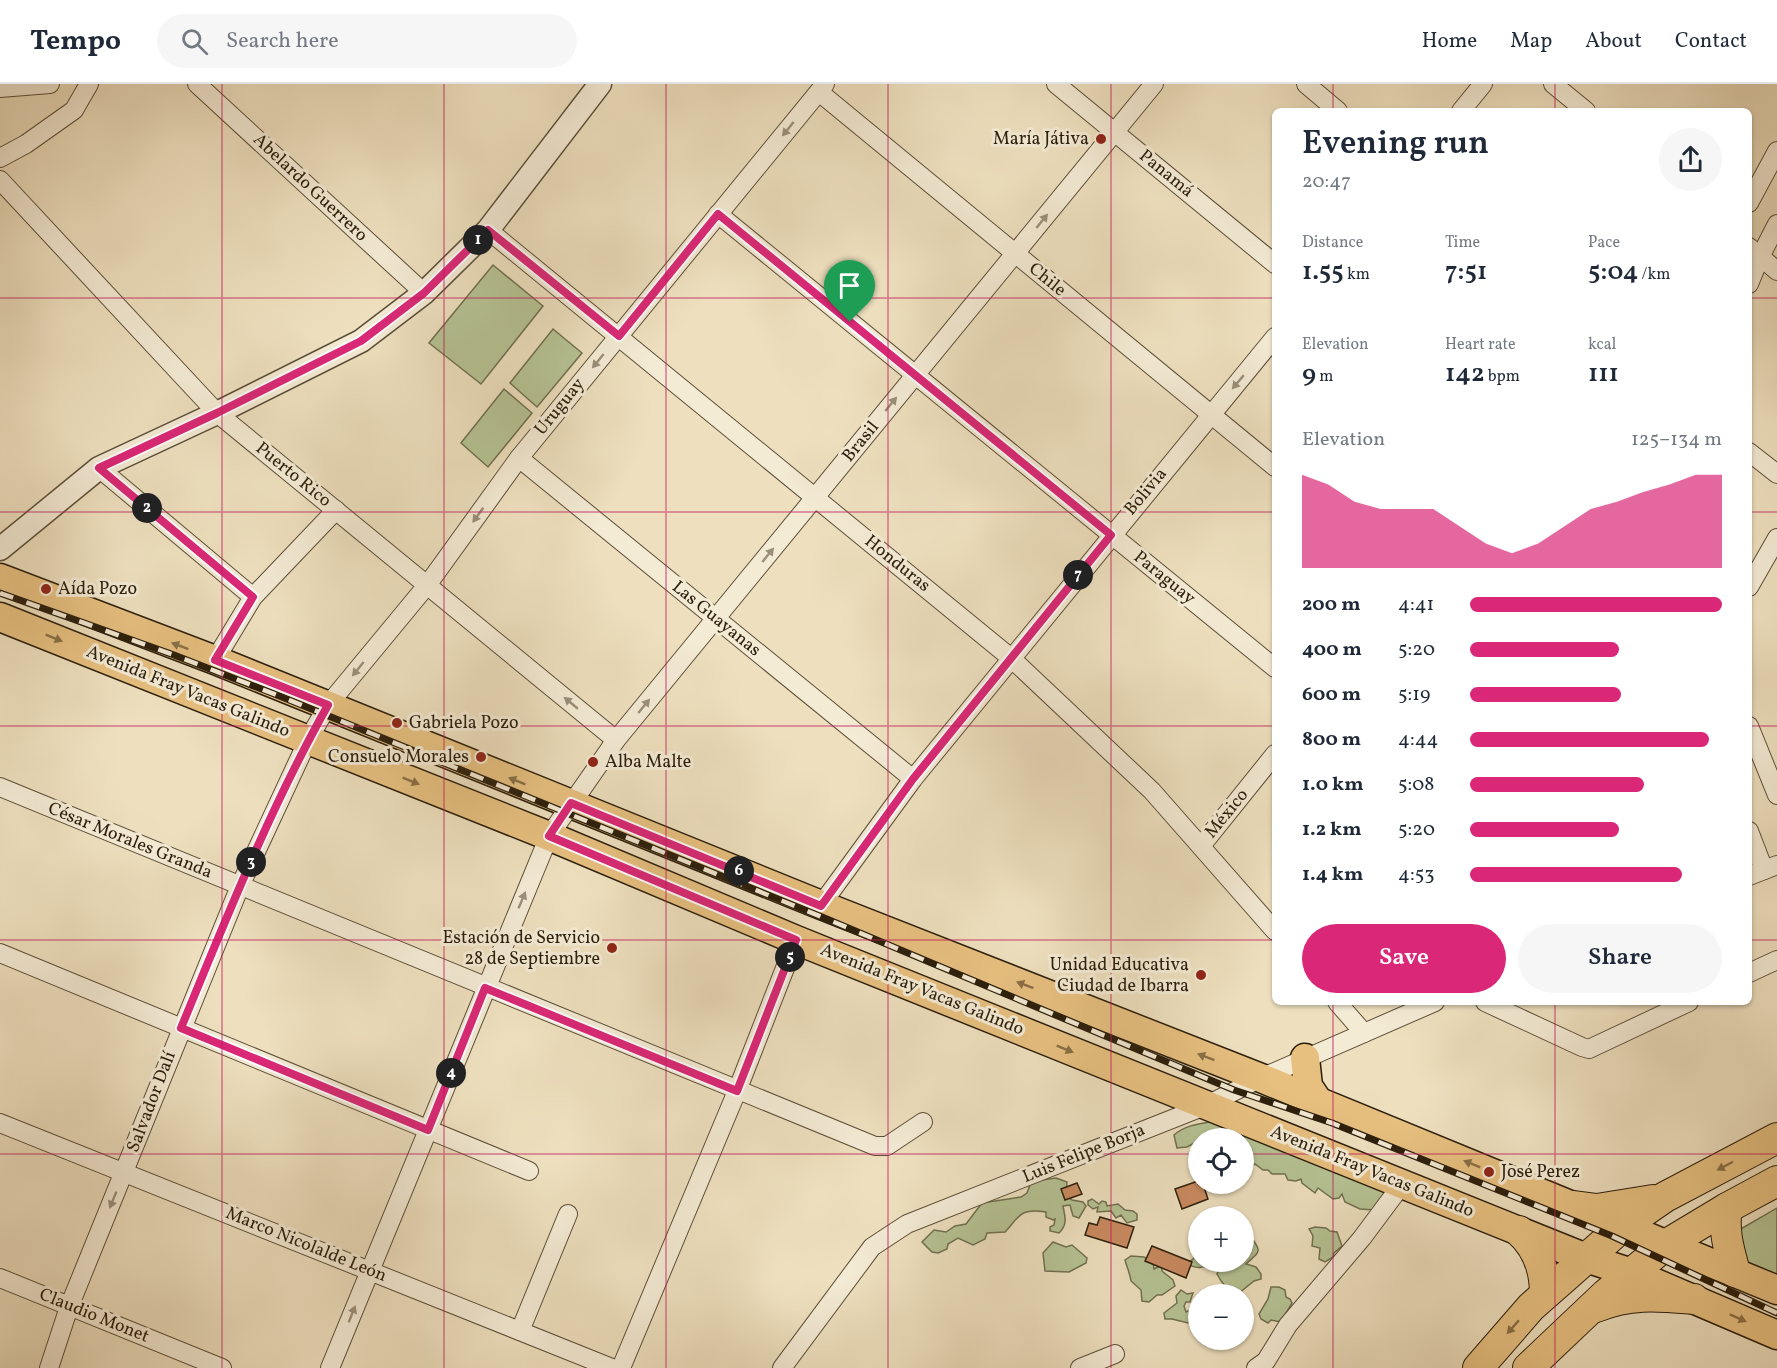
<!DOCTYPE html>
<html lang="en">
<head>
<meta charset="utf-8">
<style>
	:root { --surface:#fff; --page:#f6f6f7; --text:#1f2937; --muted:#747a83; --line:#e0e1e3; --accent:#db2777 }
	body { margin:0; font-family:Vollkorn,serif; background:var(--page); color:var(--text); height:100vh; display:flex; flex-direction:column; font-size:22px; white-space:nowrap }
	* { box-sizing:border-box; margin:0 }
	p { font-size:20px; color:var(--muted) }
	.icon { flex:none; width:33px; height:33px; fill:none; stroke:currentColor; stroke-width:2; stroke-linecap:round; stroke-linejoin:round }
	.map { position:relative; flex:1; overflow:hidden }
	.details { position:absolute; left:1272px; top:24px; width:480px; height:897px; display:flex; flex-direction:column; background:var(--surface); border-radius:9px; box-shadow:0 2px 4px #0004 }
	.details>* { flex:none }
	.controls { position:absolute; left:1188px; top:1044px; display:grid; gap:12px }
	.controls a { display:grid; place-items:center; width:66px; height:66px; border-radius:50%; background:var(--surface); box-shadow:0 2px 4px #0004; font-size:30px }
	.pin { position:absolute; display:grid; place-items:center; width:51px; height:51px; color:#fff; margin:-62px -26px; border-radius:50% 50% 50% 0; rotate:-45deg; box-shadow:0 0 6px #0007 }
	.pin .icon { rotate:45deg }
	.km { position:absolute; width:30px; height:30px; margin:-15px; border-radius:50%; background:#222; color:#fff; font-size:16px; line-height:30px; text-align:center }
	.round { display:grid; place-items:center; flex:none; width:63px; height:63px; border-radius:32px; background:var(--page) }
	.overview { display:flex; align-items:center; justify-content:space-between; height:102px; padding:0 30px }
	h1 { font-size:33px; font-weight:600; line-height:45px }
	.metrics { display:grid; grid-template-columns:repeat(3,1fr); gap:9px; height:102px; padding:6px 30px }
	.metrics div { display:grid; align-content:center }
	.metrics b { font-size:26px; font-weight:600 }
	.metrics small { font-size:16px; font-weight:400 }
	.metrics p { font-size:16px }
	.chart { height:168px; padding:12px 30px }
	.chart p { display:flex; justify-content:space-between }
	.chart svg { width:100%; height:108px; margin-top:6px; fill:var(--accent); opacity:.7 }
	.primary-button { display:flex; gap:12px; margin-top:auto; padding:12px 30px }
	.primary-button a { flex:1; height:69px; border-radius:36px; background:var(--accent); color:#fff; font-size:24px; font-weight:600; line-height:69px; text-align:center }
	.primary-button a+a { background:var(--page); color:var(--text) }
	ul { padding:0 30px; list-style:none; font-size:20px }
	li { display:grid; grid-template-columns:96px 72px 1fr; align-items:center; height:45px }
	li i { height:15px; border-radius:8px; background:var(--accent) }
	header { display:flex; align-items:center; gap:36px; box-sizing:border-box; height:84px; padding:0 30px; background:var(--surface); border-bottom:2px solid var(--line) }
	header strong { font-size:28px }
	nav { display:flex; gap:33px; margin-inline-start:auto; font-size:21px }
	.search { width:420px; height:54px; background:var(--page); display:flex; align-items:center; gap:15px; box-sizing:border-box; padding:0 21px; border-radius:33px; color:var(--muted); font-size:22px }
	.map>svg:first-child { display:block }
	.green { fill:#b6c394; stroke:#707050; stroke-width:1.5 }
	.building { fill:#ca8a60; stroke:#2b1e0b; stroke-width:1.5 }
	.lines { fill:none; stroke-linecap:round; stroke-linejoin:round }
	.minor-casing { stroke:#5c4e38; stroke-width:20 }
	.tertiary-casing { stroke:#5c4e38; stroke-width:25 }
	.primary-casing { stroke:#2b1e0b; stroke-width:31 }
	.trunk-casing { stroke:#2b1e0b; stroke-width:32 }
	.minor { stroke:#f4ebd5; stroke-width:18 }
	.tertiary { stroke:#f4ebd5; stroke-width:22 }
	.primary { stroke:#e7c080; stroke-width:28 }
	.trunk { stroke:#e7c080; stroke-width:30 }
	.rail-casing { stroke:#2b1e0b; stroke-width:7 }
	.rail { stroke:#f4ebd5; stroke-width:4.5; stroke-dasharray:14; stroke-linecap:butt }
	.oneway { fill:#9a8f7a }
	.oneway2 { fill:#896f46 }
	.route-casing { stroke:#fff; stroke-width:12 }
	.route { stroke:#db2777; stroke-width:8 }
	.grid { fill:none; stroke:#c2185b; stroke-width:1.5; stroke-opacity:0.55 }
	.poi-dot { fill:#8f2418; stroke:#f4ebd5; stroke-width:2 }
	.labels { text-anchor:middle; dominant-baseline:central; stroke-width:6; stroke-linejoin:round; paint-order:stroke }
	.poi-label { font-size:18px; fill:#2b1e0b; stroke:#f4ebd5; text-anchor:end }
	.street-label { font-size:18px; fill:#2b1e0b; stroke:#f4ebd5 }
</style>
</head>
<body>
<header>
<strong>Tempo</strong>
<div class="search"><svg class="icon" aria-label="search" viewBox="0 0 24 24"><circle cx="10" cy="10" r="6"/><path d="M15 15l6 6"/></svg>Search here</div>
<nav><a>Home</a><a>Map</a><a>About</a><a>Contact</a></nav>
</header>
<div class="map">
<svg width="1777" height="1284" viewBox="0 0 1777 1284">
	<rect width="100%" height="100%" fill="#eee0bf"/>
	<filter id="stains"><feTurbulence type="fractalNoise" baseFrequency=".00333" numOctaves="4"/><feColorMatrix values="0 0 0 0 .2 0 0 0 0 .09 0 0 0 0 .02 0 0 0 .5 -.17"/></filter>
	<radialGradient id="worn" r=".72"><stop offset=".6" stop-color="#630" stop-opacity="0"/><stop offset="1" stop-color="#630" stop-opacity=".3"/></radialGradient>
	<g class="green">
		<polygon points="493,181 543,222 481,300 429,259"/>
		<polygon points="553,245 582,269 537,323 510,299"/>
		<polygon points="504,305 532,329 488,383 461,359"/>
		<path d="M1210 1038 1390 1108 1374 1126 1360 1125 1345 1118 1342 1110 1339 1114 1333 1115 1318 1104 1315 1109 1302 1099 1301 1095 1296 1097 1288 1096 1285 1090H1272L1268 1086H1263L1255 1080 1251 1083 1244 1071V1054H1198V1057L1187 1063 1177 1064 1174 1051C1184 1042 1197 1040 1210 1038Z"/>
		<path d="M1056 1094 1067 1098 1066 1111 1072 1116 1083 1118 1086 1122 1079 1134 1073 1132 1070 1121 1063 1122C1065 1133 1068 1140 1059 1149L1050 1147V1143L1054 1141 1055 1135 1053 1136 1046 1133V1128C1019 1124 1020 1132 1005 1148L987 1149 985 1155 973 1161 958 1154 948 1160 947 1165 938 1169 932 1168 922 1158 934 1146 946 1148 955 1142 966 1140 982 1119 1021 1113 1027 1109 1030 1101 1034 1097Z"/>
		<polygon points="1092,1115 1099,1120 1102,1117 1106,1118 1107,1122 1118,1120 1125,1126 1133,1127 1137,1130 1137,1136 1127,1139 1121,1131 1116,1134 1111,1127 1097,1128 1098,1123 1093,1125 1088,1121 1088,1117"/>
		<polygon points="1777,1124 1777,1193 1743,1178 1739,1146"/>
		<polygon points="1315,1143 1326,1144 1330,1147 1337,1148 1342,1162 1334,1169 1333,1173 1325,1178 1319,1175 1320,1164 1312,1162 1313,1152 1309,1145"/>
		<path d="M1249 1150C1263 1169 1260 1167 1246 1180L1256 1183 1261 1190V1195L1254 1197 1238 1210C1229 1209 1221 1198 1217 1190 1222 1177 1231 1178 1244 1178V1153Z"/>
		<polygon points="1053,1158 1066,1163 1072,1161 1087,1174 1086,1179 1069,1188 1045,1187 1043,1169"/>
		<path d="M1198 1168V1178H1220C1208 1181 1198 1188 1187 1179L1193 1175Z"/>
		<path d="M1131 1172 1144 1173 1153 1178 1154 1185 1162 1181V1187L1173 1196 1175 1202 1162 1211H1157L1149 1218 1142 1217 1141 1206 1131 1197C1130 1189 1127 1184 1125 1176Z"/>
		<polygon points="1271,1203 1279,1203 1285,1206 1286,1213 1290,1215 1292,1219 1281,1238 1271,1236 1268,1239 1261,1235 1259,1230 1268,1215"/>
		<polygon points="1181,1206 1187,1210 1193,1209 1190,1218 1186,1218 1184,1222 1186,1228 1192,1225 1193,1235 1188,1239 1172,1235 1165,1235 1164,1229 1177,1219 1176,1212"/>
	</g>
	<g class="building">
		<polygon points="1198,1097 1198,1100 1203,1100 1208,1115 1182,1125 1175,1105"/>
		<polygon points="1077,1099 1082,1110 1065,1116 1061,1105"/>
		<polygon points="1100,1133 1134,1143 1127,1164 1085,1151 1089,1139 1097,1141"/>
		<polygon points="1152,1162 1192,1178 1186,1194 1145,1177"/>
	</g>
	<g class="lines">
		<g class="minor-casing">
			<g id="minor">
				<polyline points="197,0 424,209"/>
				<polyline points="1056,0 1275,180"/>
				<polyline points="1306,0 1338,27"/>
				<polyline points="1553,0 1586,27"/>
				<polyline points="0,4 50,0"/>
				<polyline points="819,8 1275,383"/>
				<polyline points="1461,27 1483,0"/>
				<polyline points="0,74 26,60 74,26 89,0"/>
				<polyline points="0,96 217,329 616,656"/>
				<polyline points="1749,119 1777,67"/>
				<polyline points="718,130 1275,584"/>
				<polyline points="488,146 1011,574 1152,707 1275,847"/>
				<polyline points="1749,163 1777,187"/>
				<polyline points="1749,200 1760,173 1777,140"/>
				<polyline points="1749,368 1777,390"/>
				<polyline points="519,374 913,695"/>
				<polyline points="99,384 253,513"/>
				<polyline points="1749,503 1777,454"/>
				<polyline points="215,576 253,513 336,426"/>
				<polyline points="1749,642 1777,711"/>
				<polyline points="0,703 875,1062 887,1062 923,1038"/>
				<polyline points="1749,747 1764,786"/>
				<polyline points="1201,762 1275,670"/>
				<polyline points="1749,792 1777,781"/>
				<polyline points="821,821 913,695 1275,253"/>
				<polyline points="0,869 529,1087"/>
				<polyline points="1749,889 1777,876"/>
				<polyline points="1337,918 1364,949"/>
				<polyline points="1485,918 1582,963 1589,965 1689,918"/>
				<polyline points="0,1039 612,1284"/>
				<polyline points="0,1194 222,1284"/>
				<polyline points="520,1247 568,1130"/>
				<polyline points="49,1284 69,1223 240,802 308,656 328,621 428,500 519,374 825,0"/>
				<polyline points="330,1284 549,752 616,656 1154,0"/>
				<polyline points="621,1284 737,1007 796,856"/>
				<polyline points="782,1284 872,1163 907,1140 1205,1022 1261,994 1435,918"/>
				<polyline points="1080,1284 1115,1270"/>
				<polyline points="1256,1284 1266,1277 1288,1241 1362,1154 1403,1099"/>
			</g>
		</g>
		<g class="tertiary-casing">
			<polyline id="tertiary" points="0,465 99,384 217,329 361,257 424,209 488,146 600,0"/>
		</g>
		<g class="primary-casing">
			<g id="primary">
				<polyline points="0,494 215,576 821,821 1261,994 1777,1206"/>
				<polyline points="0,533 549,752 796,856 1586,1174 1632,1189 1777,1251"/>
				<polyline points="1305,974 1308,1002 1318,1017"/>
			</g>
		</g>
		<g class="trunk-casing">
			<g id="trunk">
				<polyline points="1574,1122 1597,1125 1653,1116"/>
				<path d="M1727 1124C1723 1147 1729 1166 1735 1188"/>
				<path d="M1519 1147C1538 1164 1545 1185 1545 1210"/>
				<path d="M1596 1223C1631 1209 1658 1212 1694 1215"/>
				<polyline points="1478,1284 1531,1223 1623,1142 1665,1113 1777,1054"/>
				<polyline points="1528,1284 1606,1210 1667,1160 1727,1124 1777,1097"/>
			</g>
		</g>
		<use href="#minor" class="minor"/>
		<use href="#tertiary" class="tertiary"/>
		<use href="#primary" class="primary"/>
		<use href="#trunk" class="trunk"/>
		<g class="rail-casing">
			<polyline id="rail" points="0,509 174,571 282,613 822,833 1234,1006 1332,1039 1612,1152 1777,1229"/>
		</g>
		<use href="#rail" class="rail"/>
	</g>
	<defs><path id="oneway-solid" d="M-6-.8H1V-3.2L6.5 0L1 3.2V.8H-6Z" transform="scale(1.5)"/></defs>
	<g class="oneway">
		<use href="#oneway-solid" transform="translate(788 45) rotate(129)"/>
		<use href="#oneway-solid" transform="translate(1042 137) rotate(-51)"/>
		<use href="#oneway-solid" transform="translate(598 277) rotate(129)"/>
		<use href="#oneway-solid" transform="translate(1238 298) rotate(130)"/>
		<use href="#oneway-solid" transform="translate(891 320) rotate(-51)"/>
		<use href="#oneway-solid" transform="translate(478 431) rotate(126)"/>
		<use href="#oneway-solid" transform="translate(768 471) rotate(-51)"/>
		<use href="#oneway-solid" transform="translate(358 585) rotate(129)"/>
		<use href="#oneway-solid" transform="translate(571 619) rotate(-140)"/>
		<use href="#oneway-solid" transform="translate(644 622) rotate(-51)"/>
		<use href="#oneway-solid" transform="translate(522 816) rotate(-67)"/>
		<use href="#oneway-solid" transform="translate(113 1116) rotate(112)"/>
		<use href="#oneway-solid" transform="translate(352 1230) rotate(-68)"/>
	</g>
	<g class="oneway2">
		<use href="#oneway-solid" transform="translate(54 554) rotate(22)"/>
		<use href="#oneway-solid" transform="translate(180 562) rotate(-159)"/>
		<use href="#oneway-solid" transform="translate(411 697) rotate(22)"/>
		<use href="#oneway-solid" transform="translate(517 697) rotate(-158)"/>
		<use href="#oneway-solid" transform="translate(1025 901) rotate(-159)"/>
		<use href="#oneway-solid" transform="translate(1065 965) rotate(22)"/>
		<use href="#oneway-solid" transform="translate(1206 973) rotate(-159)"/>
		<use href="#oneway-solid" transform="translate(1472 1080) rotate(-158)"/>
		<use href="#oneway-solid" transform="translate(1725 1082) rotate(152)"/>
		<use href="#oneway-solid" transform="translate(1738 1234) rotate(24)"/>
		<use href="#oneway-solid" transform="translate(1513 1243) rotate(131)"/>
	</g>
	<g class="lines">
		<g class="route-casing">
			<path id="route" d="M718 130 1111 451 913 695 821 822 571 719 549 752 796 856 737 1007 485 904 428 1046 181 944C226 835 270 724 328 621L215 576 253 513 99 384 217 329 361 257 424 209 488 146 619 252Z"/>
		</g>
		<use href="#route" class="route"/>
	</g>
	<path class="grid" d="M222 0V1284M444 0V1284M666 0V1284M888 0V1284M1111 0V1284M1333 0V27M1555 0V27M0 214H1275M1749 214H1777M0 428H1275M1749 428H1777M0 642H1275M1749 642H1777M0 856H1275M1749 856H1777M1333 918V1284M1555 918V1284M0 1070H1198M1244 1070H1777"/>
	<g class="poi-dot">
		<circle cx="1101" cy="55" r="6"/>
		<circle cx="46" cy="505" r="6"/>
		<circle cx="397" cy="639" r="6"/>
		<circle cx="481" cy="673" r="6"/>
		<circle cx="593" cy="678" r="6"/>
		<circle cx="612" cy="864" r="6"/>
		<circle cx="1201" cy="891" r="6"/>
		<circle cx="1489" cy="1088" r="6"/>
	</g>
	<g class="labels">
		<g class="poi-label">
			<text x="1089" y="55">María Játiva</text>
			<text x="58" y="505" text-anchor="start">Aída Pozo</text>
			<text x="409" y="639" text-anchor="start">Gabriela Pozo</text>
			<text x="469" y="673">Consuelo Morales</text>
			<text x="605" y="678" text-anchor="start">Alba Malte</text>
			<text x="600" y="854">Estación de Servicio<tspan x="600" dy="21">28 de Septiembre</tspan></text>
			<text x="1189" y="881">Unidad Educativa<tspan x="1189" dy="21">Ciudad de Ibarra</tspan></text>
			<text x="1501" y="1088" text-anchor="start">José Perez</text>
		</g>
		<g class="street-label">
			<text transform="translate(1166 90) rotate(39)">Panamá</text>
			<text transform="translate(310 104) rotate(43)">Abelardo Guerrero</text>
			<text transform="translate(1047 196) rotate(39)">Chile</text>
			<text transform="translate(560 323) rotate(-51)">Uruguay</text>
			<text transform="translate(861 358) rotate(-51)">Brasil</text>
			<text transform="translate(293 391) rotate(39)">Puerto Rico</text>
			<text transform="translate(1146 408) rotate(-50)">Bolivia</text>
			<text transform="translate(897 480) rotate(39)">Honduras</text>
			<text transform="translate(1164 494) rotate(39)">Paraguay</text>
			<text transform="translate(716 535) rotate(39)">Las Guayanas</text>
			<text transform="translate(188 608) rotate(22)">Avenida Fray Vacas Galindo</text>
			<text transform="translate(1227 730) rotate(-51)">México</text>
			<text transform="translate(130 757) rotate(22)">César Morales Granda</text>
			<text transform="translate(922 906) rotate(22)">Avenida Fray Vacas Galindo</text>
			<text transform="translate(152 1018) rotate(-69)">Salvador Dalí</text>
			<text transform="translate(1084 1070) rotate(-22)">Luis Felipe Borja</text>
			<text transform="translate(1372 1088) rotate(22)">Avenida Fray Vacas Galindo</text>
			<text transform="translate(306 1161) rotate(22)">Marco Nicolalde León</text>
			<text transform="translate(94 1232) rotate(22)">Claudio Monet</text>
		</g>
	</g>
	<rect width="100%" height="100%" filter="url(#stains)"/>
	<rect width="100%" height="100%" fill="url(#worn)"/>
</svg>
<div class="controls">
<a><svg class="icon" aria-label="locate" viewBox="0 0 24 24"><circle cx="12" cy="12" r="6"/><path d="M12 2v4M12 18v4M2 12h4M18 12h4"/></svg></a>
<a>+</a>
<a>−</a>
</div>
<div class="pin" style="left:850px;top:238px;background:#1e9e55"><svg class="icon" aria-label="arrive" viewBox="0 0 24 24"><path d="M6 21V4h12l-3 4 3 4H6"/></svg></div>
<b class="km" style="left:478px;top:156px">1</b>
<b class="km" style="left:147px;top:424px">2</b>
<b class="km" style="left:251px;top:778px">3</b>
<b class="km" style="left:451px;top:989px">4</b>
<b class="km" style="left:790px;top:873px">5</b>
<b class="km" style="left:739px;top:787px">6</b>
<b class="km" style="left:1078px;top:491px">7</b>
<section class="details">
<div class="overview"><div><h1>Evening run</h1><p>20:47</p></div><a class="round"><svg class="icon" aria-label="share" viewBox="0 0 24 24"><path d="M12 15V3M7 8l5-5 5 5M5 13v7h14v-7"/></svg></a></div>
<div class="metrics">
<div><p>Distance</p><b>1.55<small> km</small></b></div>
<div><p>Time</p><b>7:51</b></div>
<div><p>Pace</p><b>5:04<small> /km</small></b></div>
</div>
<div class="metrics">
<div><p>Elevation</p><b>9<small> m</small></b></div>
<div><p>Heart rate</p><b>142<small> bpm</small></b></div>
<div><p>kcal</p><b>111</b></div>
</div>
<div class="chart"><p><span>Elevation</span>125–134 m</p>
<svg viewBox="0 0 160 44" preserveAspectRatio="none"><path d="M0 44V6L10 10L20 17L30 20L40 20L50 20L60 27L70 34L80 38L90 34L100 27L110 20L120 17L130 13L140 10L150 6L160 6V44z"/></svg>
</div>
<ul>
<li><b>200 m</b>4:41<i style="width:100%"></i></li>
<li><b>400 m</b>5:20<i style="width:59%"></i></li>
<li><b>600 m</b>5:19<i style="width:60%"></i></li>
<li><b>800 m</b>4:44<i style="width:95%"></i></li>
<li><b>1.0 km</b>5:08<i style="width:69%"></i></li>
<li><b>1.2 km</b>5:20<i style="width:59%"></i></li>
<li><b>1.4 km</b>4:53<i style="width:84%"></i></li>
</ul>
<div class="primary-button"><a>Save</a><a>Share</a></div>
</section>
</div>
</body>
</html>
